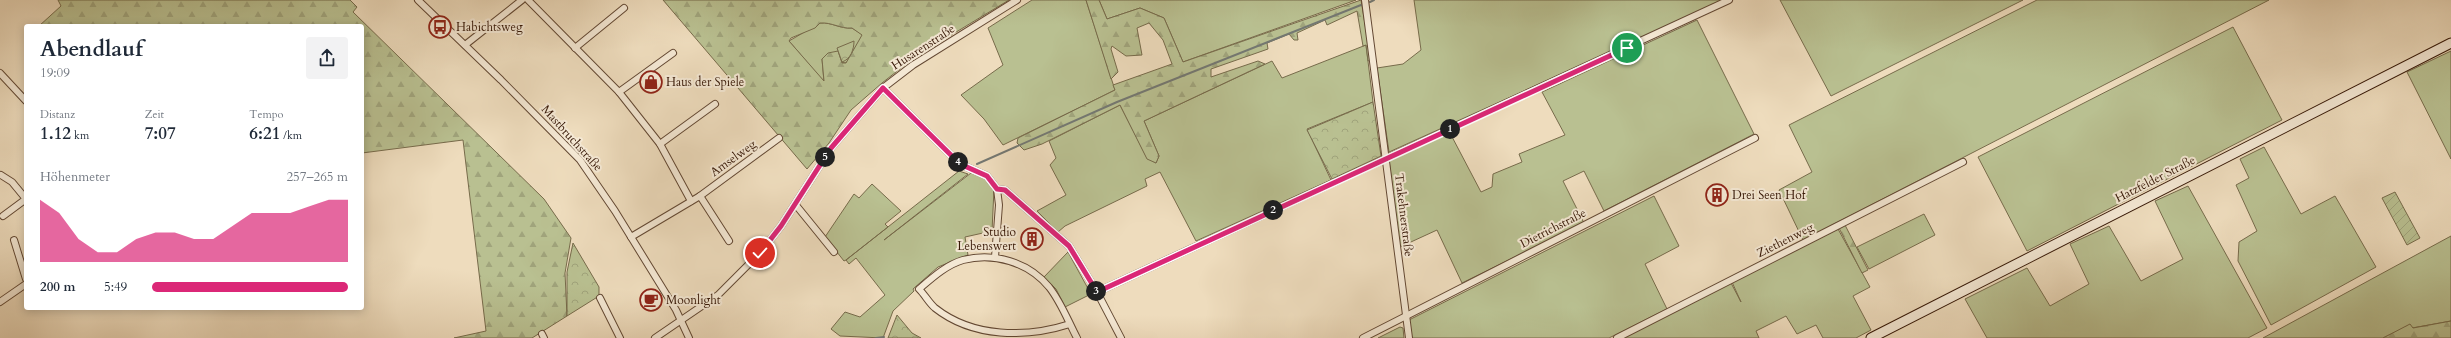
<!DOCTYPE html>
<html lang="de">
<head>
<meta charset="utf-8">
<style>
	:root { --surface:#fff; --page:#f2f2f3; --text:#1f2937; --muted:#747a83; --accent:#db2777 }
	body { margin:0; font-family:Cardo,serif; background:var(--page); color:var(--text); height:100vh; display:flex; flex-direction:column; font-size:15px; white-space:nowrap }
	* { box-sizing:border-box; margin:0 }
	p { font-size:13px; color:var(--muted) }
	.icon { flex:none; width:22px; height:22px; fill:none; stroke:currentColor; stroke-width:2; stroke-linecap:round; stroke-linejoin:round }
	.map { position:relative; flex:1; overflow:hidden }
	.sheet { position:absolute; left:24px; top:24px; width:340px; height:286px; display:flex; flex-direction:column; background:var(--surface); border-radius:4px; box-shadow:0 2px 10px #0003 }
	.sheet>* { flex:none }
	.pin { position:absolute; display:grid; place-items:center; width:34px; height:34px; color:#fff; margin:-17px; border:2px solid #fff; border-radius:50%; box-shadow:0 1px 4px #0007 }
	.km { position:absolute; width:20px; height:20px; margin:-10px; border-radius:50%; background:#222; color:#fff; font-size:11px; line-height:20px; text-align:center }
	.round { display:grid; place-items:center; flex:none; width:42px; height:42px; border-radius:4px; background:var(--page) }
	.head { display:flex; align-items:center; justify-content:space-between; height:68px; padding:0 16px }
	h1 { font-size:22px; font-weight:800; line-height:30px }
	.stats { display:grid; grid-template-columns:repeat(3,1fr); gap:6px; height:68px; padding:4px 16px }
	.stats div { display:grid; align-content:center }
	.stats b { font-size:17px; font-weight:800 }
	.stats small { font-size:11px; font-weight:400 }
	.stats p { font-size:11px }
	.chart { height:112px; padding:8px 16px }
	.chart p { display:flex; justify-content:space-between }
	.chart svg { width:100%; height:72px; margin-top:4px; fill:var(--accent); opacity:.7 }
	ul { padding:0 16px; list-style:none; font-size:13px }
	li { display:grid; grid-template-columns:64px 48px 1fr; align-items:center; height:30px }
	li i { height:10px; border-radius:5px; background:var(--accent) }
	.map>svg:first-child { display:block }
	.grass { fill:#b9c091; stroke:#776b4b }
	.forest { fill:url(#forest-firs); stroke:#776b4b; fill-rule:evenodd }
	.park { fill:url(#park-crowns); stroke:#776b4b }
	.garden { fill:url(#garden-furrows); stroke:#776b4b }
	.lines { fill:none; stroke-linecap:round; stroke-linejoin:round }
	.stream { stroke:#747872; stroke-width:2 }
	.street-casing { stroke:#634833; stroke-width:8 }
	.secondary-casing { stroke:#351605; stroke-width:11 }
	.street { stroke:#f4e8d4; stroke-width:6 }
	.secondary { stroke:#f4e8d4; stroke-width:9 }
	.route-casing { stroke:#fff; stroke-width:8 }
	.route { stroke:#db2777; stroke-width:5 }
	.labels { text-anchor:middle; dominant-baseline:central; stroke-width:4; stroke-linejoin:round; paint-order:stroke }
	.poi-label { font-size:12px; fill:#351605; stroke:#f4e8d4; text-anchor:start }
	.street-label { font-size:12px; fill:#351605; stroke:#f4e8d4 }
</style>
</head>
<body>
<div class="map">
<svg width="2451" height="338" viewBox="0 0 2451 338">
	<defs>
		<pattern id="forest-firs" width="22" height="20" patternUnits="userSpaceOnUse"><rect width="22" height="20" fill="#b9c091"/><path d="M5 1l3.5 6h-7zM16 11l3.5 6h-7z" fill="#a0a47c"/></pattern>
		<pattern id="park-crowns" width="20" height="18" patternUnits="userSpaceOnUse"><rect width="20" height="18" fill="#b9c091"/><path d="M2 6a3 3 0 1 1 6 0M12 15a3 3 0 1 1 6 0" fill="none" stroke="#a0a47c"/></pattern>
		<pattern id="garden-furrows" width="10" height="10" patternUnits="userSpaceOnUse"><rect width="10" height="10" fill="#b9c091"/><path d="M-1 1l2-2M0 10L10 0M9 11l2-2" fill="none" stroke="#a0a47c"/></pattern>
	</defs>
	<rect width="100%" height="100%" fill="#eedcbd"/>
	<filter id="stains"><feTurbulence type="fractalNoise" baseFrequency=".005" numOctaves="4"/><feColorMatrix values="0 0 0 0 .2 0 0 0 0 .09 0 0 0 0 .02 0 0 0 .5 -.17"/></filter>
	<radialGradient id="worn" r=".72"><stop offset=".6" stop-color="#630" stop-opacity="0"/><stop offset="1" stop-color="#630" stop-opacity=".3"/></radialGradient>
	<g class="grass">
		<polygon points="1032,0 1086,0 1115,90 1003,145 984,119 961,95 1003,65 988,28"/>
		<polygon points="1099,0 1356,0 1183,62 1164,18 1140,8 1107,19"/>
		<polygon points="1414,0 1725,0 1389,152 1377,68 1403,64 1421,50"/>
		<polygon points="1780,0 2023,0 1831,96"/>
		<polygon points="2037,0 2269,0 1803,240 1779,190 1812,172 1789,125"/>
		<polygon points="1697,20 1754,134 1604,211 1584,171 1563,181 1584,223 1462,283 1437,230 1400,247 1389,160 1450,133 1481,192 1492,187 1493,174 1522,162 1519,154 1565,135 1542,92"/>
		<path d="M820 23C832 22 840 29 852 28L863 35 846 63 822 59 824 82 789 41Z"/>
		<polygon points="2233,27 2282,120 2027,251 1978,157"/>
		<polygon points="1366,45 1373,102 1307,129 1331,180 1196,241 1160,172 1145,179 1147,186 1065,226 1058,232 1037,211 1066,195 1050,165 1056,158 1049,141 1120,105 1147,158 1156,163 1159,156 1144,121 1272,61 1282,78"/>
		<polygon points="2451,51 2451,159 2407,72"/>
		<polygon points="2264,147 2301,214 2335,196 2376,267 2271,325 2238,261 2239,242 2257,231 2236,185 2249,178 2240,159"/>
		<polygon points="959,171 968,174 884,240 971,173 985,178 994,189 992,231 965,237 968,255 938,267 913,289 914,291 893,311 883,338 840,336 831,329 845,312 860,317 885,295 856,258 849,264 846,260 844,261 825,237 854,194 859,198 872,184 901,211 885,224 888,227 846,260"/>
		<polygon points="2188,186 2267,328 2248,338 1987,338 1965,299 2027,268 2050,306 2089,284 2070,244 2109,226 2141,281 2183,259 2155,201"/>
		<polygon points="1654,196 1679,246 1645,264 1667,309 1609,338 1412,338 1409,320"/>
		<polygon points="1924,214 1935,235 1869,269 1857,247"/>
		<polygon points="1838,229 1870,287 1853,296 1871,330 1856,338 1823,338 1816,325 1797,334 1786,316 1756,331 1759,338 1623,338 1731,283 1741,302 1732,282"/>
		<polygon points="2451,236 2451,321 2412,328 2410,325 2383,338 2263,338"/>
		<polygon points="1068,252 1091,294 1065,307 1056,289 1044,277"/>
		<polygon points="1400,327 1403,328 1404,338 1378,338"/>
	</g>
	<g class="forest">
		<polygon points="58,0 350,0 357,7 353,12 544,199 571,238 565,273 567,316 532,338 454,338 486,331 463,140 362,153 362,26 39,26 61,6"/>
		<path d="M663 0H1009L915 57 882 83 851 110 829 143 807 169ZM820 23C832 22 840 29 852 28L862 35 846 63H842L838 51 828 53 822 59 824 81 789 41 791 38 815 28Z"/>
		<polygon points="1086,0 1099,0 1107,19 1140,8 1164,18 1183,62 1361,0 1371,60 1368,61 1366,45 1363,46 1357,11 1327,25 1325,20 1297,33 1298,40 1294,40 1289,34 1267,43 1268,49 1211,69 1211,77 1258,61 1265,64 1144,121 1159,156 1156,163 1147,159 1120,105 1042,144 1024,150 1017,143 1018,138 1115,90 1113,85 1172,64 1163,40 1149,23 1137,28 1142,55 1126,56 1112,46 1111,49 1118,72 1111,79"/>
		<polygon points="1845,225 1868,270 1862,273 1839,228"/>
		<polygon points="2451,321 2451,338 2383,338 2410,324 2413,328"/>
	</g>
	<g class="park">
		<path d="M854 41C854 49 851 59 842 62L837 48Z"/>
		<polygon points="1373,102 1381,156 1332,179 1307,130"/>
		<polygon points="573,243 599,287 599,296 567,316 567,272"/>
		<polygon points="897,315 912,333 921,338 888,338"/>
	</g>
	<polygon class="garden" points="2395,192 2420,238 2407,245 2382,198"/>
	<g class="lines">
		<g class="stream">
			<polyline points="1370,2 1374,0"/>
			<polyline points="977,164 1117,102 1361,5"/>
			<polyline points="876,338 884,337"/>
		</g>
		<g class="street-casing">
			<g id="street">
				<polyline points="418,0 501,80 580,160 615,211 676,310 689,338"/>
				<polyline points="528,0 619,92 660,144 691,201"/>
				<polyline points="1365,0 1409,338"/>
				<polyline points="465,45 522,0"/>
				<polyline points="575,48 624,8"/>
				<polyline points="0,73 26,101"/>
				<polyline points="883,88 960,164 987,176 997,189 1005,190 1069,246 1097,292 1121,338"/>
				<polyline points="619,92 673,53"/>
				<polyline points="660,144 715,104"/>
				<polyline points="1,175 12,182 26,199 3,216"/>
				<polyline points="700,196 729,241"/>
				<polyline points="795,204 834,252"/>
				<polyline points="631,237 700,196 779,138"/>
				<polyline points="14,240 26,279"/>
				<polyline points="995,257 999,205 997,189"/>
				<polyline points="1097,292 1729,0"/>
				<polyline points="600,298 620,338"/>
				<polyline points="0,302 26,284"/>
				<path d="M1070 324C1026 338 973 338 935 308 929 303 925 295 919 289 932 278 946 265 963 260 994 252 1028 262 1049 287 1061 302 1068 321 1077 338"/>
				<polyline points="542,334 544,338"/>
				<polyline points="655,338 718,295 760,253 781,226 831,148 883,88 913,65 1017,0"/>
				<polyline points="1363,338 1755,138"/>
				<polyline points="1617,338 1963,162"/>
			</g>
		</g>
		<g class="secondary-casing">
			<polyline id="secondary" points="1871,338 2451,43"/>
		</g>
		<use href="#street" class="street"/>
		<use href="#secondary" class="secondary"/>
	</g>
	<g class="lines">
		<g class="route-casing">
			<polyline id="route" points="760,253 781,226 831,148 883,88 960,164 987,176 997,189 1005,190 1069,246 1097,292 1627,48"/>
		</g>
		<use href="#route" class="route"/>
	</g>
	<defs>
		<g id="bus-ring" transform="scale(1.15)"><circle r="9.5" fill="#f4e8d4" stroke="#8f2418" stroke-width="1.5"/><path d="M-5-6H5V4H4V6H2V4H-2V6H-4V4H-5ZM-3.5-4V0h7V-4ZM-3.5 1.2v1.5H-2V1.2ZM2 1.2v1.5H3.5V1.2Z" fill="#8f2418"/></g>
		<g id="shop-ring" transform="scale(1.15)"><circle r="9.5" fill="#f4e8d4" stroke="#8f2418" stroke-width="1.5"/><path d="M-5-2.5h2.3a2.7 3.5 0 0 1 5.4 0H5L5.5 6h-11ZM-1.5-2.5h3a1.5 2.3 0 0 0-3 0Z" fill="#8f2418"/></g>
		<g id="building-ring" transform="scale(1.15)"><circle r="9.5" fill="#f4e8d4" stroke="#8f2418" stroke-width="1.5"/><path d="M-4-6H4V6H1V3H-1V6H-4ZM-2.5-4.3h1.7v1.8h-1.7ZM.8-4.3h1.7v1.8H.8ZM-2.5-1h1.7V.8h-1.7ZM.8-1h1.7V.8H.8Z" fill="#8f2418"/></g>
		<g id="cafe-ring" transform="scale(1.15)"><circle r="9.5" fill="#f4e8d4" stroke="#8f2418" stroke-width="1.5"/><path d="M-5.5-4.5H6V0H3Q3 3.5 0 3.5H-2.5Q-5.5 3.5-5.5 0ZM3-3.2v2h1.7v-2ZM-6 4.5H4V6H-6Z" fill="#8f2418"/></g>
	</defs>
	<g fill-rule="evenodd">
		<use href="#bus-ring" x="440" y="27"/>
		<use href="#shop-ring" x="651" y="82"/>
		<use href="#building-ring" x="1717" y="195"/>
		<use href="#building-ring" x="1032" y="239"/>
		<use href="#cafe-ring" x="651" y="300"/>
	</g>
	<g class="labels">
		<g class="poi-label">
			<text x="456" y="27">Habichtsweg</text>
			<text x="666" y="82">Haus der Spiele</text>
			<text x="1732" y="195">Drei Seen Hof</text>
			<text x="1016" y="232" text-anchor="end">Studio<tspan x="1016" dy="14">Lebenswert</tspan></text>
			<text x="666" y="300">Moonlight</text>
		</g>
		<g class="street-label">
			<text transform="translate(923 47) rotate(-33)">Husarenstraße</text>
			<text transform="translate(572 138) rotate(48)">Mastbruchstraße</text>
			<text transform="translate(733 158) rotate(-36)">Amselweg</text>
			<text transform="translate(2155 179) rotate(-27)">Hatzfelder Straße</text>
			<text transform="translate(1404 215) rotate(83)">Trakehnerstraße</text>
			<text transform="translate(1553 228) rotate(-27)">Dietrichstraße</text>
			<text transform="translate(1785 240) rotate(-27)">Ziethenweg</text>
		</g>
	</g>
	<rect width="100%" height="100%" filter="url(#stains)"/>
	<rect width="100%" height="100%" fill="url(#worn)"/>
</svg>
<div class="pin" style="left:1627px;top:48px;background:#1e9e55"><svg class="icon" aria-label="arrive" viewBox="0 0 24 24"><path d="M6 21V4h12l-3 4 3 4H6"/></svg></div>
<div class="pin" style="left:760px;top:253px;background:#d93025"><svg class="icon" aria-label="check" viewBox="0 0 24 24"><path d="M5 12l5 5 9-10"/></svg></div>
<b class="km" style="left:1450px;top:129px">1</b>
<b class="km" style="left:1273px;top:210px">2</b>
<b class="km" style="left:1096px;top:291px">3</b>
<b class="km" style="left:958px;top:162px">4</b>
<b class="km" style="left:825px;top:157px">5</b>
<section class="sheet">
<div class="head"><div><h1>Abendlauf</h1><p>19:09</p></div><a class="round"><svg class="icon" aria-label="share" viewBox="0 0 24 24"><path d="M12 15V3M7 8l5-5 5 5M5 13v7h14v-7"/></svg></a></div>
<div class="stats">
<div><p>Distanz</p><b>1.12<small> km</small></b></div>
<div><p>Zeit</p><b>7:07</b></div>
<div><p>Tempo</p><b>6:21<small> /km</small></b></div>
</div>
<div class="chart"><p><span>Höhenmeter</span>257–265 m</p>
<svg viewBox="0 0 160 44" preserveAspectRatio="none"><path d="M0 44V6L10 14L20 30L30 38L40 38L50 30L60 26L70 26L80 30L90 30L100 22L110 14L120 14L130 14L140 10L150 6L160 6V44z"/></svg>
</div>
<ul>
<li><b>200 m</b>5:49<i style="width:100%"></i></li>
</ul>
</section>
</div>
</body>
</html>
